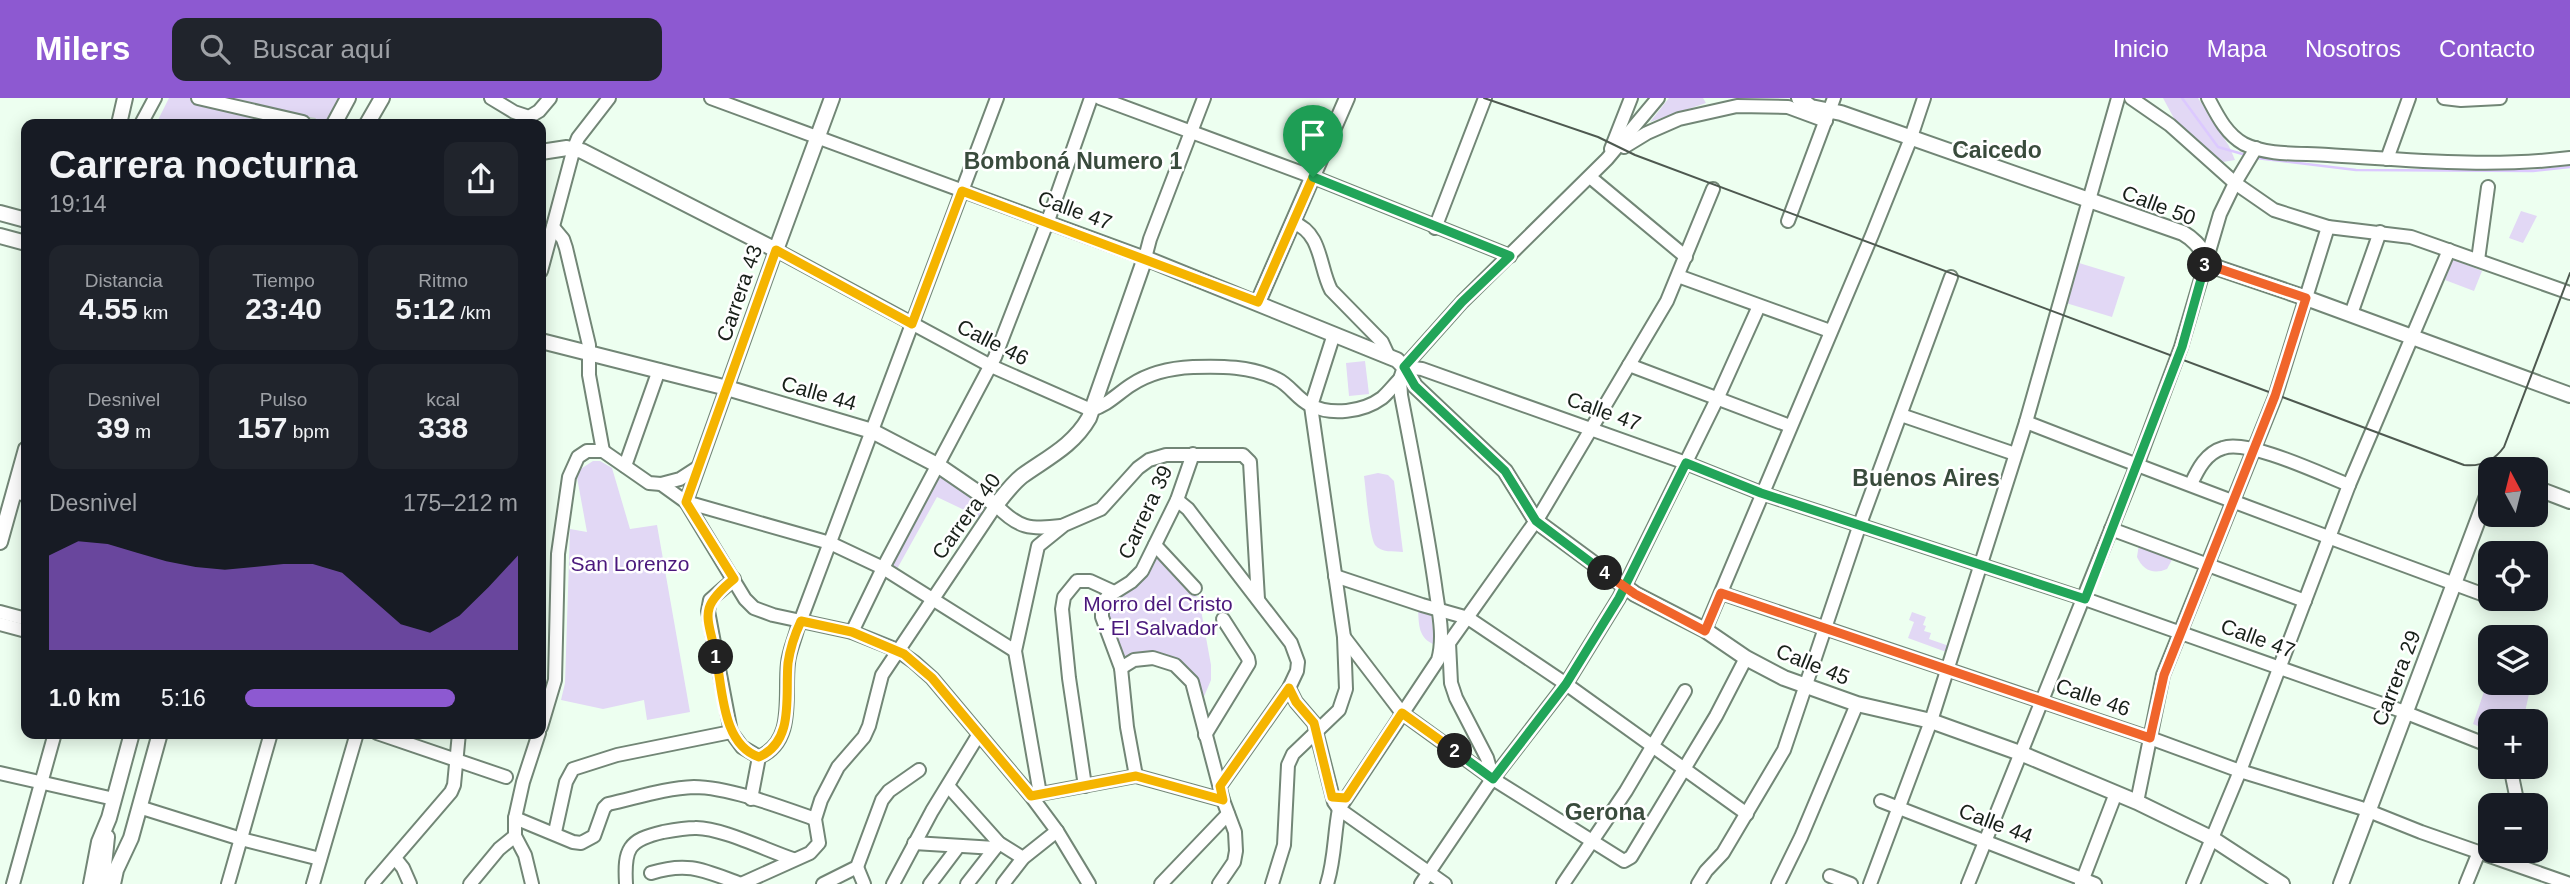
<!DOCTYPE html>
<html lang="es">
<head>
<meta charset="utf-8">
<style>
	:root { --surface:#171b24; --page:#20242c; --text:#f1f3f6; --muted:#9ea1a6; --accent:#8d59d1 }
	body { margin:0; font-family:Helvetica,sans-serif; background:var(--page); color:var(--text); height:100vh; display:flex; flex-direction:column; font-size:26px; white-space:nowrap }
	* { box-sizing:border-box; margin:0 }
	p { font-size:23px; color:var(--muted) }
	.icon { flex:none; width:38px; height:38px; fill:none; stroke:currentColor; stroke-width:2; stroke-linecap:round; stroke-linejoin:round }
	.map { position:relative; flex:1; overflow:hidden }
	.sheet { position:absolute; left:21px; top:21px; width:525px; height:620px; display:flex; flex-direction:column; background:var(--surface); border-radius:14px; box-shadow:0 4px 18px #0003 }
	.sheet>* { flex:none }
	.needle { width:46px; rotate:353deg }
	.tools { position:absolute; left:2478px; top:359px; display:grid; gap:14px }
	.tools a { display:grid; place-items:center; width:70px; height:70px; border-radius:14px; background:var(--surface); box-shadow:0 4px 18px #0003; font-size:35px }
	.pin { position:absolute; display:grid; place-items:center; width:60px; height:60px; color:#fff; margin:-72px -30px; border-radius:50% 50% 50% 0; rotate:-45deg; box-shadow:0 0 7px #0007 }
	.pin .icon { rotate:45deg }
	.km { position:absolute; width:35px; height:35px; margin:-18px; border-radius:50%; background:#222; color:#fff; font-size:19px; line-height:35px; text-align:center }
	.round { display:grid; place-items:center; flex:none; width:74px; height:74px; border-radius:14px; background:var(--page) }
	.headline { display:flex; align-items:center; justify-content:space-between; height:119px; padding:0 28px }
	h1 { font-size:38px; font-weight:800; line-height:52px }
	.stats { display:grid; grid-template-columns:repeat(3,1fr); gap:10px; height:119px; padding:7px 28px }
	.stats div { display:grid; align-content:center; border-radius:14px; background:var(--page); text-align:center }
	.stats b { font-size:30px; font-weight:800 }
	.stats small { font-size:19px; font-weight:400 }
	.stats p { font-size:19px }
	.chart { height:196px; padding:14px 28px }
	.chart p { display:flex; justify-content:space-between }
	.chart svg { width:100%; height:126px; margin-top:7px; fill:var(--accent); opacity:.7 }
	ul { padding:0 28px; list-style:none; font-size:23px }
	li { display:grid; grid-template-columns:112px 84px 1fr; align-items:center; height:52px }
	li i { height:18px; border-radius:9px; background:var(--accent) }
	header { display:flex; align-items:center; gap:42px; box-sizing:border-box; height:98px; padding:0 35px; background:var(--accent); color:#fff }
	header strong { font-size:33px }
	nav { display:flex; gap:38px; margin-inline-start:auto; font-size:24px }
	.search { width:490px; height:63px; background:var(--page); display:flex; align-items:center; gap:18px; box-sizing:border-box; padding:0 24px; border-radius:14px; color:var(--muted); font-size:26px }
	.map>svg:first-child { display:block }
	.green { fill:#e2d8f5 }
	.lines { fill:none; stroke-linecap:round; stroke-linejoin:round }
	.stream { stroke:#dcc9ff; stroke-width:2.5 }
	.minor-tunnel { stroke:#c2d2c5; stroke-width:12; stroke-dasharray:12 6; stroke-linecap:butt }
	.minor-casing { stroke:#728676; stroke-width:16 }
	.major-casing { stroke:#728676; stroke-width:18 }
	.minor { stroke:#fff; stroke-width:12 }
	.major { stroke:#fff; stroke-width:14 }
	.tram { stroke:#4e5950; stroke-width:2 }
	.split-1-casing { stroke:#fff; stroke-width:14 }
	.split-2-casing { stroke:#fff; stroke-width:14 }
	.split-3-casing { stroke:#fff; stroke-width:14 }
	.split-4-casing { stroke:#fff; stroke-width:14 }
	.split-5-casing { stroke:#fff; stroke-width:14 }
	.split-1 { stroke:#f5b400; stroke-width:9 }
	.split-2 { stroke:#f5b400; stroke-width:9 }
	.split-3 { stroke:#22a559; stroke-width:9 }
	.split-4 { stroke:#f0652b; stroke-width:9 }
	.split-5 { stroke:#22a559; stroke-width:9 }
	.labels { text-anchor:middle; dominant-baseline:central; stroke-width:5; stroke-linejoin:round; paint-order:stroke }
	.street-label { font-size:21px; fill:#182019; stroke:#fff }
	.park-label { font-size:21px; fill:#4a187c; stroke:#fff }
	.neighbourhood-label { font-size:23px; font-weight:bold; fill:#394b3c; stroke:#fff }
</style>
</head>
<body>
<header>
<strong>Milers</strong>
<div class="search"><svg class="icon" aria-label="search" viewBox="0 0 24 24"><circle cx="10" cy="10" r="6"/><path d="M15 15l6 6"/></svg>Buscar aquí</div>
<nav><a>Inicio</a><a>Mapa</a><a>Nosotros</a><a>Contacto</a></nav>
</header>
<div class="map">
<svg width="2570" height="786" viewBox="0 0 2570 786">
	<rect width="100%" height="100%" fill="#edfff0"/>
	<g class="green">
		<polygon points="169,0 343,0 328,26 156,26"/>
		<polygon points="1669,0 1703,0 1706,5 1650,24"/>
		<polygon points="2163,0 2198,0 2229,48 2235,62 2217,65 2177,26"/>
		<polygon points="2521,113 2537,118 2523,145 2509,140"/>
		<polygon points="2453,161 2482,173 2474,193 2445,182"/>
		<polygon points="2079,165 2125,179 2112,219 2066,205"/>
		<polygon points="1365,263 1369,296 1349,298 1346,265"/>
		<polygon points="593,363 600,363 612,370 630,431 657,427 690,614 647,622 644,602 603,611 561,602 565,585 570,431 587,434 576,374"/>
		<path d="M1378 375 1388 377 1394 383 1403 454C1394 453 1381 455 1375 447 1369 437 1366 392 1364 378Z"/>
		<polygon points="937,377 986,407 979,419 937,399 897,471 890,467"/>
		<path d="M2139 446 2174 458 2167 471C2153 477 2143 472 2137 459Z"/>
		<polygon points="1155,449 1199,501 1211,567 1211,582 1200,608 1175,564 1122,568 1103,516 1115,495"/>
		<path d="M1418 511 1431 516 1435 547C1418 540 1419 527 1418 511Z"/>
		<polygon points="1912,514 1926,519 1923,527 1926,528 1924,533 1931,535 1929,541 1952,549 1949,555 1908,540 1914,524 1909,522"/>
		<polygon points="2488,582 2529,596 2523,623 2490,623 2490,633 2473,626"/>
	</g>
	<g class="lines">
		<g class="stream">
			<polyline points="2182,0 2218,49 2246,57"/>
			<polyline points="2256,60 2356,72 2533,73 2570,69"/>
		</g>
		<polyline class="minor-tunnel" points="303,24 315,26"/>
		<g class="minor-casing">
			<g id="minor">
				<polyline points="198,0 303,24"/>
				<polyline points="491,0 514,14 529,19 539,13 550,0"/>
				<polyline points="711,0 1145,160 1150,141 1204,0"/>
				<polyline points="1100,0 1313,79 1510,158"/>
				<polyline points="2131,0 2170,27 2235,85 2274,112 2328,129 2411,139 2570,195"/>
				<path d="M2208 0C2217 17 2226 36 2244 46 2268 58 2302 55 2328 57 2409 62 2490 70 2570 60"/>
				<polyline points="2444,0 2461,2 2500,0"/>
				<polyline points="141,26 155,0"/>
				<polyline points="1624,49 1647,35 1679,21 1737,8 1788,9 1826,23"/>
				<polyline points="1611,51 1631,0"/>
				<polyline points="2387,61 2409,0"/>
				<polyline points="1590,79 1686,159"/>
				<polyline points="1788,123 1834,0"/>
				<path d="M1294 125C1322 135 1319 169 1331 192L1382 244 1388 257"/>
				<polyline points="553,129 563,141 566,150 589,247 589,277 603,353"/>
				<polyline points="1435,130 1485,0"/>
				<polyline points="2478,162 2488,89"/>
				<polyline points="541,173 574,50 578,40 609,0"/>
				<polyline points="1678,178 1830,233"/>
				<polyline points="2351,216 2380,134"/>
				<polyline points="1629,267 1790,328"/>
				<polyline points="1404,269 1422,271 1686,365 1761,395 2085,501 2399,612 2490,648"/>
				<polyline points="1901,317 2015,356"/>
				<path d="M2026 324C2180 384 2335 442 2490 499"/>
				<polyline points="603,353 649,385 661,386 686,404 830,445 883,470 1015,553"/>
				<polyline points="625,368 659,272"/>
				<polyline points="661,386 680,381 697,370"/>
				<path d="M2191 386C2198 371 2206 355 2223 350 2248 341 2321 376 2349 387"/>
				<polyline points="14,394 26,397"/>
				<polyline points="1177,402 1188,411 1291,545 1298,564 1297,573 1289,590 1220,688"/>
				<path d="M686 404 776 152 991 268 1091 312C1108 307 1117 296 1131 287 1149 275 1171 270 1193 269 1220 268 1251 268 1277 281 1290 287 1297 301 1310 307 1331 318 1363 314 1382 300 1388 295 1394 287 1400 281"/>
				<polyline points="686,404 745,501 754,510 773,517 852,534 897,552 914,564 932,580 1031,698 1057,733 1089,786"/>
				<polyline points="2111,431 2305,503"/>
				<polyline points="1155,447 1195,490"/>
				<polyline points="1335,478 1422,507 1468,520 1566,586 1747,716"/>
				<polyline points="734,481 710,502 708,513 731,634 742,649 759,659"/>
				<polyline points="1721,495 2150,640 2240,673 2361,710 2421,734 2570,786"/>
				<polyline points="0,514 26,521"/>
				<polyline points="0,526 26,533"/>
				<polyline points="1705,532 1872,137 1909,45 1924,0"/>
				<polyline points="852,534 883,470 995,259 1050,117 1091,0"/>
				<polyline points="1344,539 1402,615 1493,681 1624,763 1631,759 1716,618 1746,560"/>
				<polyline points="1121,570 1134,562 1153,560 1175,567 1192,584 1223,702 1235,734 1236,753 1234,764 1219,786"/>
				<polyline points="1289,590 1296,604 1314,625 1334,704 1339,711 1445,786"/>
				<polyline points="541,629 555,582 558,456 569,379 578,359 587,353 603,353"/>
				<polyline points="377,635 506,679"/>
				<polyline points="1205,637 1249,565 1248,560 1223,521"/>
				<path d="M759 659C796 643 784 597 788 565 789 554 794 543 797 532L997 0"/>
				<polyline points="2510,668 2518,707"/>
				<polyline points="0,675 114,701"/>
				<polyline points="1136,678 1127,629 1121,570 1102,519 1102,507 1107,499 1131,484 1142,473 1177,402 1193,356"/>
				<polyline points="1493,681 1487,660 1456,600 1451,585 1449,545 1540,417 1667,203 1713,91"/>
				<polyline points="1085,688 1069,580 1062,511 1064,499 1077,483 1090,483 1114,494"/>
				<polyline points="949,689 999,745 1023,760"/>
				<polyline points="1040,696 1015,553 1038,448 1064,427 1101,411 1138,370 1149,362 1166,357 1243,357 1250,364 1258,501"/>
				<polyline points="1035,697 1136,678 1223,702"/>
				<polyline points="751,701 759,659"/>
				<polyline points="1881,703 2095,786"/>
				<polyline points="2137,704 2163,577 2275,299 2328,129"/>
				<polyline points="139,709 241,741 320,761"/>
				<path d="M515 720 573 744 581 745 594 738 604 710 608 706C636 700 665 690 694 689 728 689 781 709 815 721"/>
				<polyline points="555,734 566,684 573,671 617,657 731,634"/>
				<polyline points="914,745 995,750"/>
				<polyline points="395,760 403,770 410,786"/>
				<polyline points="857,769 864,786"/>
				<path d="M651 775C689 763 705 773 741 786"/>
				<polyline points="1830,778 1851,786"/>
				<polyline points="13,786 55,635"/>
				<polyline points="228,786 271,635"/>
				<polyline points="313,786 357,635"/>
				<polyline points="372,786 451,694 454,687 459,635"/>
				<polyline points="470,786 499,751 515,738"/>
				<polyline points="532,786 525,757 515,738 515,720 523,684 539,635"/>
				<path d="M626 786C624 751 628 742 663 734 674 732 685 730 695 730 720 729 768 753 793 761"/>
				<path d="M741 786 810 755 819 745 815 721 821 702 838 669 864 639 869 628 882 577 996 407C1018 430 1030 432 1061 428"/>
				<polyline points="823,786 857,769 882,702 889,693 919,672"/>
				<polyline points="893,786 932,713 979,636"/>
				<polyline points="930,786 958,749"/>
				<polyline points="967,786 999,745"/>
				<polyline points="1003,786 1023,760 1057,733"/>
				<polyline points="1161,786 1228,716"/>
				<polyline points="1272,786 1284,747 1288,667 1293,656 1339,612 1346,591 1344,539 1311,308 1334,236"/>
				<path d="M1327 786C1335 761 1334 736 1339 711L1438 562C1445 538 1438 511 1435 487 1426 424 1413 360 1401 297L1400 281 1404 269 1462 204 1607 61 1658 0"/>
				<polyline points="1421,786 1488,687 1566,586 1619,500 1718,299 1759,208"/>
				<polyline points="1563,786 1626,693 1685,593"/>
				<polyline points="1698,786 1706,773 1723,755 1784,652 1860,426 1951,179"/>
				<polyline points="1778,786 1801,739 1857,606"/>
				<polyline points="1870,786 1931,623 2026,324 2118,0"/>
				<polyline points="1968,786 2137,367 2181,249 2220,116 2235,85 2256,50"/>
				<polyline points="2081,786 2116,695"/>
				<polyline points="2193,786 2240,673 2349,387 2449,152"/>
				<polyline points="2466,786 2479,754"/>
			</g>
		</g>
		<g class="major-casing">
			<g id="major">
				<path d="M1799 0 1811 9 1841 15 2183 135C2202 146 2204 160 2218 170L2306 200 2570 297"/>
				<polyline points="119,26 125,0"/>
				<polyline points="334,26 348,0"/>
				<polyline points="367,26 382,0"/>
				<polyline points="541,54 567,50 582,53 776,152 832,0"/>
				<polyline points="0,115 26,122"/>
				<polyline points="0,138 26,145"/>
				<polyline points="1258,204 1347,0"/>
				<path d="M541 243 727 290 872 333 939 368 996 407C1004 397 1012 386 1022 378 1047 360 1073 348 1089 320L1145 160 1397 262 1404 269 1415 288 1505 373 1536 423 1635 496 1705 532 1746 560 1784 580 1857 606 1931 623 2020 655 2137 704 2213 741 2282 786"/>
				<polyline points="2536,390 2570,403"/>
				<polyline points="0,444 26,351"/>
				<polyline points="91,786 99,744 109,720 132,635"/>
				<polyline points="102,786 107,739"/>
				<polyline points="113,786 116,772 131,740 160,635"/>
				<polyline points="2341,786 2490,390"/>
			</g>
		</g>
		<use href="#minor" class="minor"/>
		<use href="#major" class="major"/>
		<path class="tram" d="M1484 0 1598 39 1635 57 2464 367C2481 369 2494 363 2504 349L2570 175"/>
	</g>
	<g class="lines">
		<g class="split-1-casing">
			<path id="split-1" d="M716 559C708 517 697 511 734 481L686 404 776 152 912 226 962 93 1258 204 1313 79"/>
		</g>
		<g class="split-2-casing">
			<path id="split-2" d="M716 559C723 593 722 646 759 659 795 643 785 598 788 565 790 551 795 536 801 523L852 534 904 556 932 580 1031 698 1136 678 1223 702 1220 688 1289 590 1296 604 1314 625 1332 699 1346 700 1402 615 1455 653"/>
		</g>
		<g class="split-3-casing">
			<polyline id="split-3" points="1455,653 1493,681 1566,586 1619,500 1686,365 1761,395 2085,501 2182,249 2205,167"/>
		</g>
		<g class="split-4-casing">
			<polyline id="split-4" points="1605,475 1635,496 1705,533 1721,495 2150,640 2164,577 2275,298 2306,200 2217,170 2210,164 2207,158 2205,167"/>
		</g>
		<g class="split-5-casing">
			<polyline id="split-5" points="1313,79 1510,158 1462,204 1404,269 1415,288 1505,373 1536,423 1605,475"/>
		</g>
		<use href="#split-1" class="split-1"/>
		<use href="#split-2" class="split-2"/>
		<use href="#split-3" class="split-3"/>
		<use href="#split-4" class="split-4"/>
		<use href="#split-5" class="split-5"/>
	</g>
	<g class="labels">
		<g class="street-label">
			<text transform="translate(2159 107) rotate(21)">Calle 50</text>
			<text transform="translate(1075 112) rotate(20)">Calle 47</text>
			<text transform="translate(739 195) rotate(-71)">Carrera 43</text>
			<text transform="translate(993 244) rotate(27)">Calle 46</text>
			<text transform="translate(819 295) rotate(16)">Calle 44</text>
			<text transform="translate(1604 313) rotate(20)">Calle 47</text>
			<text transform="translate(1145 414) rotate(-65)">Carrera 39</text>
			<text transform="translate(966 418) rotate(-54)">Carrera 40</text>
			<text transform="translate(2258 540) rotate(20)">Calle 47</text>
			<text transform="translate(1813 566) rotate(22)">Calle 45</text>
			<text transform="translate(2396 580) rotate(-69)">Carrera 29</text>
			<text transform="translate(2093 599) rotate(19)">Calle 46</text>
			<text transform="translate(1996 725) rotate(21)">Calle 44</text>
		</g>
		<g class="park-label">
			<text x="630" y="465">San Lorenzo</text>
			<text x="1158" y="505">Morro del Cristo<tspan x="1158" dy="24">- El Salvador</tspan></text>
		</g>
		<g class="neighbourhood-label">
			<text x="1997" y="52">Caicedo</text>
			<text x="1073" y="63">Bomboná Numero 1</text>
			<text x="1926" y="380">Buenos Aires</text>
			<text x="1605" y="714">Gerona</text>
		</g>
	</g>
</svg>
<div class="tools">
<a><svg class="needle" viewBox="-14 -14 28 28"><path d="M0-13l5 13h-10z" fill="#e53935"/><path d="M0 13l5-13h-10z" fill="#9ea1a6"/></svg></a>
<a><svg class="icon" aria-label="locate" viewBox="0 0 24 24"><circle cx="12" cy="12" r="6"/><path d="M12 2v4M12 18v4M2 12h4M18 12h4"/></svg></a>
<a><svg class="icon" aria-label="layers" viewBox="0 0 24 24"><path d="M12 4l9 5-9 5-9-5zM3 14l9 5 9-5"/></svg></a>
<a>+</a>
<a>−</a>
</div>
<div class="pin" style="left:1313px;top:79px;background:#1e9e55"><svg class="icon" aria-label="arrive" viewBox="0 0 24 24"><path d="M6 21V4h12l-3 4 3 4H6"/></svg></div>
<b class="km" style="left:716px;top:559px">1</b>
<b class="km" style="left:1455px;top:653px">2</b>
<b class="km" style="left:2205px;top:167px">3</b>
<b class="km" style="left:1605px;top:475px">4</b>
<section class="sheet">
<div class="headline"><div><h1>Carrera nocturna</h1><p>19:14</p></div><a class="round"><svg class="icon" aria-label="share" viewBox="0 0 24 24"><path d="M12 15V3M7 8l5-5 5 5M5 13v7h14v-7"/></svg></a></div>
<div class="stats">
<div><p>Distancia</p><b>4.55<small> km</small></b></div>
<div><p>Tiempo</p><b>23:40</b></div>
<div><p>Ritmo</p><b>5:12<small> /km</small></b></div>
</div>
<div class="stats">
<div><p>Desnivel</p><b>39<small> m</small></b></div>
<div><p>Pulso</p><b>157<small> bpm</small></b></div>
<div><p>kcal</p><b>338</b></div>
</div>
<div class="chart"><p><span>Desnivel</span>175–212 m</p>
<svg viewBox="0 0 160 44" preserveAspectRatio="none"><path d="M0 44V11L10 6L20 7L30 10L40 13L50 15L60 16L70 15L80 14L90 14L100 17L110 26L120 35L130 38L140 32L150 22L160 11V44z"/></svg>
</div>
<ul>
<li><b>1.0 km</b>5:16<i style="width:77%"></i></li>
</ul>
</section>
</div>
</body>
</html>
